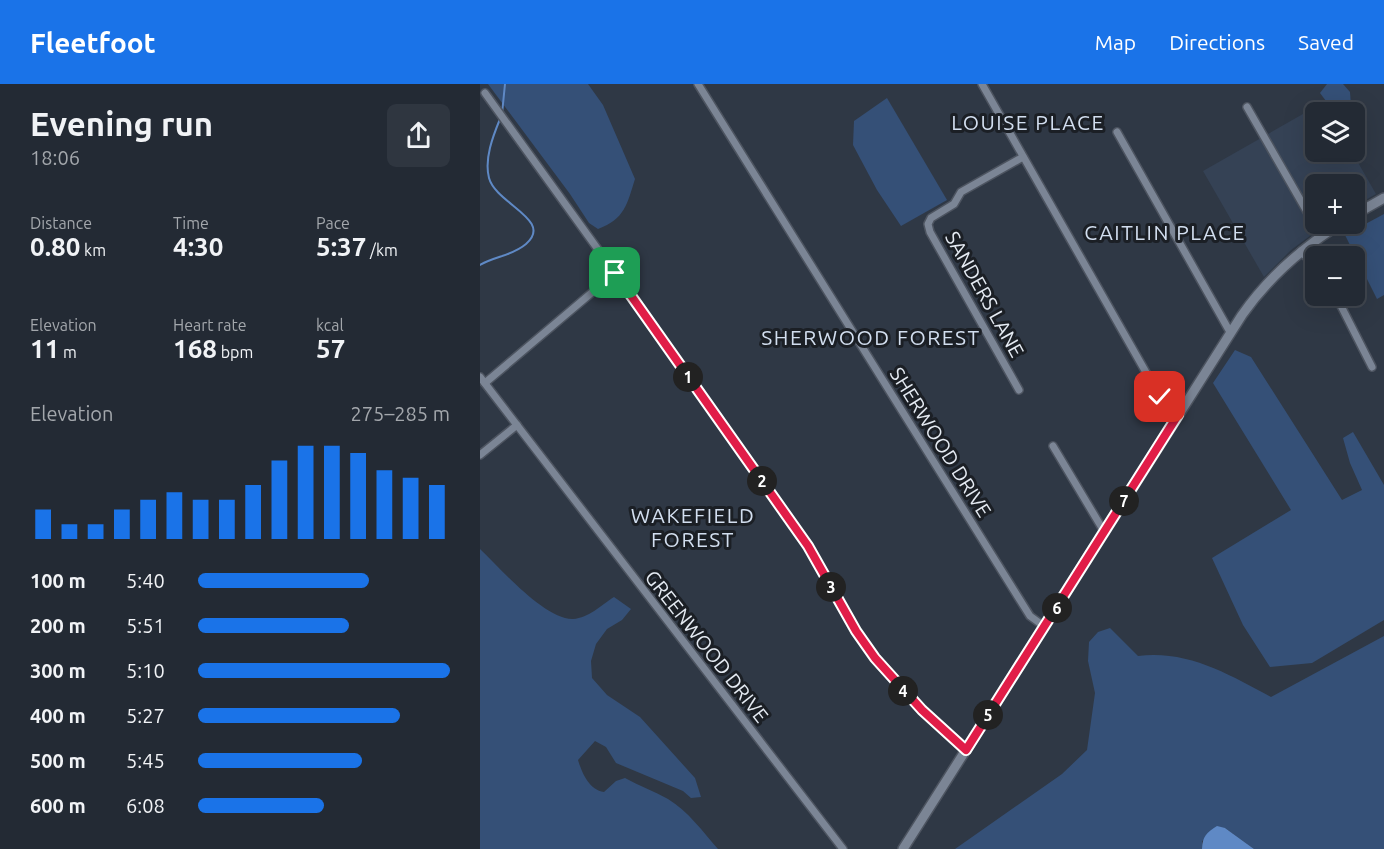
<!DOCTYPE html>
<html lang="en">
<head>
<meta charset="utf-8">
<style>
	:root { --surface:#232a34; --page:#2f3640; --text:#f1f3f6; --muted:#a3a7ac; --line:#40464f; --accent:#1a73e8 }
	body { margin:0; font-family:Ubuntu,sans-serif; background:var(--page); color:var(--text); height:100vh; display:flex; flex-direction:column; font-size:22px; white-space:nowrap }
	* { box-sizing:border-box; margin:0 }
	p { font-size:20px; color:var(--muted) }
	.icon { flex:none; width:33px; height:33px; fill:none; stroke:currentColor; stroke-width:2; stroke-linecap:round; stroke-linejoin:round }
	.map { position:relative; flex:1; overflow:hidden }
	.side { display:flex; flex-direction:column; background:var(--surface); width:480px }
	.side>* { flex:none }
	.controls { position:absolute; left:825px; top:18px; display:grid; gap:12px }
	.controls a { display:grid; place-items:center; width:60px; height:60px; border-radius:9px; background:var(--surface); box-shadow:0 6px 24px #0002,0 0 0 2px var(--line); font-size:30px }
	.pin { position:absolute; display:grid; place-items:center; width:51px; height:51px; color:#fff; margin:-26px; border-radius:12px; box-shadow:0 3px 9px #0006 }
	.km { position:absolute; width:30px; height:30px; margin:-15px; border-radius:50%; background:#222; color:#fff; font-size:16px; line-height:30px; text-align:center }
	.round { display:grid; place-items:center; flex:none; width:63px; height:63px; border-radius:9px; background:var(--page) }
	.summary { display:flex; align-items:center; justify-content:space-between; height:102px; padding:0 30px }
	h1 { font-size:33px; font-weight:700; line-height:45px }
	.metrics { display:grid; grid-template-columns:repeat(3,1fr); gap:9px; height:102px; padding:6px 30px }
	.metrics div { display:grid; align-content:center }
	.metrics b { font-size:26px; font-weight:700 }
	.metrics small { font-size:16px; font-weight:400 }
	.metrics p { font-size:16px }
	.chart { height:168px; padding:12px 30px }
	.chart p { display:flex; justify-content:space-between }
	.chart svg { width:100%; height:108px; margin-top:6px; stroke:var(--accent); stroke-width:6 }
	ul { padding:0 30px; list-style:none; font-size:20px }
	li { display:grid; grid-template-columns:96px 72px 1fr; align-items:center; height:45px }
	li i { height:15px; border-radius:8px; background:var(--accent) }
	header { display:flex; align-items:center; gap:36px; box-sizing:border-box; height:84px; padding:0 30px; background:var(--accent); color:#fff }
	header strong { font-size:28px }
	nav { display:flex; gap:33px; margin-inline-start:auto; font-size:21px }
	main { display:flex; flex:1; min-height:0 }
	.map>svg:first-child { display:block }
	.built { fill:#354255 }
	.green { fill:#355077 }
	.water { fill:#5f89c5 }
	.lines { fill:none; stroke-linecap:round; stroke-linejoin:round }
	.stream { stroke:#5f89c5; stroke-width:2 }
	.street-casing { stroke:#4d5460; stroke-width:10 }
	.secondary-casing { stroke:#4d5460; stroke-width:12 }
	.street { stroke:#7b8595; stroke-width:7 }
	.secondary { stroke:#7b8595; stroke-width:9 }
	.route-casing { stroke:#fff; stroke-width:12 }
	.route { stroke:#e11d48; stroke-width:8 }
	.labels { text-anchor:middle; dominant-baseline:central; stroke-width:6; stroke-linejoin:round; paint-order:stroke }
	.street-label { font-size:20px; fill:#e5ebf3; stroke:#1b1f25 }
	.neighbourhood-label { font-size:21px; letter-spacing:1.5px; fill:#d2deef; stroke:#1b1f25 }
</style>
</head>
<body>
<header>
<strong>Fleetfoot</strong>
<nav><a>Map</a><a>Directions</a><a>Saved</a></nav>
</header>
<main>
<section class="side">
<div class="summary"><div><h1>Evening run</h1><p>18:06</p></div><a class="round"><svg class="icon" aria-label="share" viewBox="0 0 24 24"><path d="M12 15V3M7 8l5-5 5 5M5 13v7h14v-7"/></svg></a></div>
<div class="metrics">
<div><p>Distance</p><b>0.80<small> km</small></b></div>
<div><p>Time</p><b>4:30</b></div>
<div><p>Pace</p><b>5:37<small> /km</small></b></div>
</div>
<div class="metrics">
<div><p>Elevation</p><b>11<small> m</small></b></div>
<div><p>Heart rate</p><b>168<small> bpm</small></b></div>
<div><p>kcal</p><b>57</b></div>
</div>
<div class="chart"><p><span>Elevation</span>275–285 m</p>
<svg viewBox="0 0 160 44" preserveAspectRatio="none"><path d="M5 44V32M15 44V38M25 44V38M35 44V32M45 44V28M55 44V25M65 44V28M75 44V28M85 44V22M95 44V12M105 44V6M115 44V6M125 44V9M135 44V16M145 44V19M155 44V22"/></svg>
</div>
<ul>
<li><b>100 m</b>5:40<i style="width:68%"></i></li>
<li><b>200 m</b>5:51<i style="width:60%"></i></li>
<li><b>300 m</b>5:10<i style="width:100%"></i></li>
<li><b>400 m</b>5:27<i style="width:80%"></i></li>
<li><b>500 m</b>5:45<i style="width:65%"></i></li>
<li><b>600 m</b>6:08<i style="width:50%"></i></li>
</ul>
</section>
<div class="map">
<svg width="904" height="765" viewBox="0 0 904 765">
	<rect width="100%" height="100%" fill="#2f3845"/>
	<polygon class="built" points="844,18 850,28 836,28 836,68 872,68 896,110 875,122 874,100 836,100 836,140 846,140 811,166 784,193 723,87"/>
	<g class="green">
		<path d="M8 0H108L123 21 155 95C147 120 145 135 118 145L109 139 90 110Z"/>
		<polygon points="847,0 863,0 870,8 871,22 861,28 846,17 840,9"/>
		<polygon points="407,14 467,116 421,142 397,106 373,61 374,37"/>
		<polygon points="904,130 904,211 897,215 865,151"/>
		<polygon points="755,266 771,273 862,416 882,406 870,379 863,354 873,348 904,401 904,536 832,579 790,583 763,541 732,474 811,426 733,299"/>
		<path d="M0 465C19 483 65 536 93 535 109 534 121 521 134 513L151 525 142 536 127 545 116 560 111 577 112 594 127 611 160 633 215 694 221 713 211 714 203 707 136 679 126 663 115 657 98 676C102 689 109 706 124 708L136 697 145 694C159 702 174 707 188 715 208 727 223 748 238 765H0Z"/>
		<path d="M630 544 658 572C708 566 748 590 791 613L904 552V765H774L745 744 722 757V765H475L582 690 607 666 615 609 608 577 609 558 618 548Z"/>
	</g>
	<path class="water" d="M737 742 745 744 774 765H722C722 753 727 748 737 742Z"/>
	<g class="lines">
		<g class="stream">
			<polyline points="22,30 25,0"/>
			<path d="M0 181C15 172 32 172 46 160 74 136 16 120 9 94 4 75 13 52 20 35"/>
		</g>
		<g class="street-casing">
			<g id="street">
				<polyline points="218,0 550,532 565,543"/>
				<polyline points="502,0 680,313 686,321 698,331"/>
				<polyline points="5,9 135,189 328,462 376,547 395,574 442,625 486,666"/>
				<polyline points="767,23 841,152"/>
				<polyline points="637,48 750,248"/>
				<polyline points="821,167 836,184"/>
				<polyline points="856,212 892,283"/>
				<polyline points="0,293 363,765"/>
				<polyline points="5,299 135,189"/>
				<polyline points="539,306 450,148 448,140 451,134 474,120 481,108 543,73"/>
				<polyline points="573,362 625,449"/>
				<polyline points="0,371 37,341"/>
			</g>
		</g>
		<g class="secondary-casing">
			<g id="secondary">
				<polyline points="874,131 904,114"/>
				<path d="M423 765 762 231C788 194 822 164 860 140"/>
			</g>
		</g>
		<use href="#street" class="street"/>
		<use href="#secondary" class="secondary"/>
	</g>
	<g class="lines">
		<g class="route-casing">
			<polyline id="route" points="135,189 328,462 376,547 395,574 442,626 486,666 698,331 684,319 680,313"/>
		</g>
		<use href="#route" class="route"/>
	</g>
	<g class="labels">
		<g class="street-label">
			<text transform="translate(505 210) rotate(61)">SANDERS LANE</text>
			<text transform="translate(461 358) rotate(58)">SHERWOOD DRIVE</text>
			<text transform="translate(227 562) rotate(52)">GREENWOOD DRIVE</text>
		</g>
		<g class="neighbourhood-label">
			<text x="548" y="38">LOUISE PLACE</text>
			<text x="685" y="148">CAITLIN PLACE</text>
			<text x="391" y="253">SHERWOOD FOREST</text>
			<text x="213" y="431">WAKEFIELD<tspan x="213" dy="24">FOREST</tspan></text>
		</g>
	</g>
</svg>
<div class="controls">
<a><svg class="icon" aria-label="layers" viewBox="0 0 24 24"><path d="M12 4l9 5-9 5-9-5zM3 14l9 5 9-5"/></svg></a>
<a>+</a>
<a>−</a>
</div>
<div class="pin" style="left:135px;top:189px;background:#1e9e55"><svg class="icon" aria-label="arrive" viewBox="0 0 24 24"><path d="M6 21V4h12l-3 4 3 4H6"/></svg></div>
<div class="pin" style="left:680px;top:313px;background:#d93025"><svg class="icon" aria-label="check" viewBox="0 0 24 24"><path d="M5 12l5 5 9-10"/></svg></div>
<b class="km" style="left:208px;top:293px">1</b>
<b class="km" style="left:282px;top:397px">2</b>
<b class="km" style="left:351px;top:503px">3</b>
<b class="km" style="left:423px;top:607px">4</b>
<b class="km" style="left:508px;top:631px">5</b>
<b class="km" style="left:577px;top:524px">6</b>
<b class="km" style="left:644px;top:417px">7</b>
</div>
</main>
</body>
</html>
